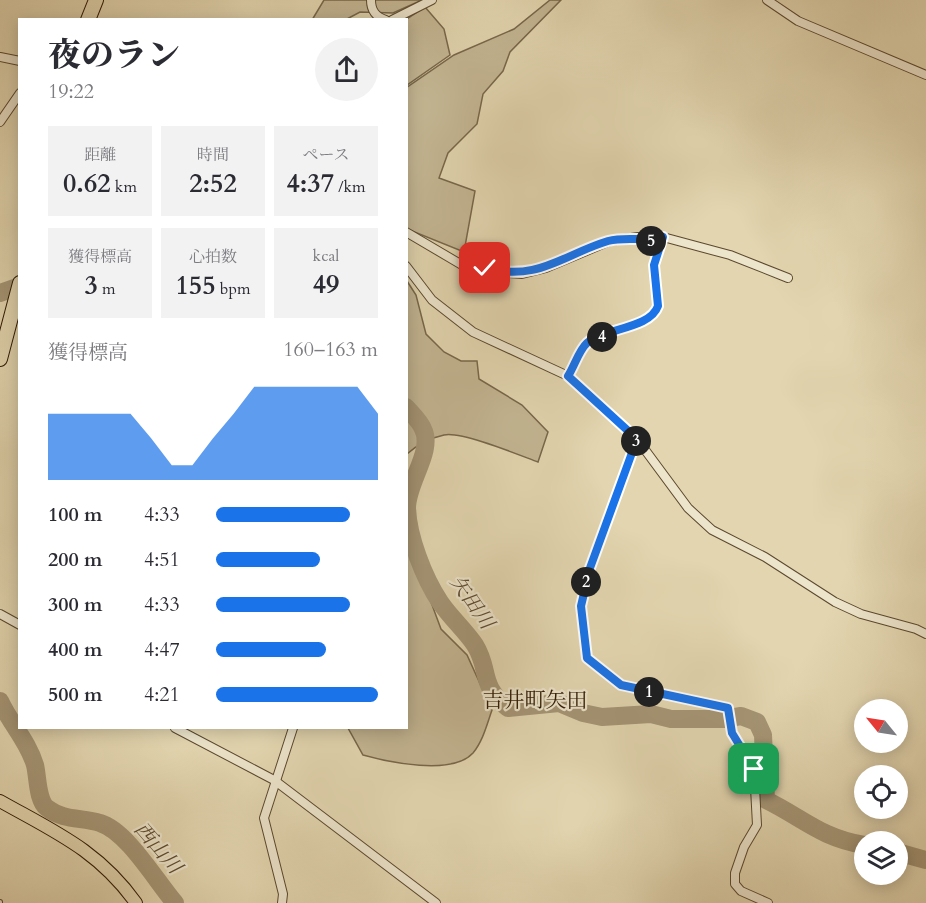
<!DOCTYPE html>
<html lang="ja">
<head>
<meta charset="utf-8">
<style>
	:root { --surface:#fff; --page:#f2f2f3; --text:#2b2b33; --muted:#7c7c81; --accent:#1a73e8 }
	body { margin:0; font-family:Cardo,"Noto Serif JP",serif; background:var(--page); color:var(--text); height:100vh; display:flex; flex-direction:column; font-size:22px; white-space:nowrap }
	* { box-sizing:border-box; margin:0 }
	p { font-size:20px; color:var(--muted) }
	.icon { flex:none; width:33px; height:33px; fill:none; stroke:currentColor; stroke-width:2; stroke-linecap:round; stroke-linejoin:round }
	.map { position:relative; flex:1; overflow:hidden }
	.details { position:absolute; left:18px; top:18px; width:390px; height:711px; display:flex; flex-direction:column; background:var(--surface); border-radius:0px; box-shadow:0 3px 15px #0003 }
	.details>* { flex:none }
	.needle { width:39px; rotate:300deg }
	.fabs { position:absolute; left:854px; top:699px; display:grid; gap:12px }
	.fabs a { display:grid; place-items:center; width:54px; height:54px; border-radius:50%; background:var(--surface); box-shadow:0 3px 15px #0003; font-size:30px }
	.pin { position:absolute; display:grid; place-items:center; width:51px; height:51px; color:#fff; margin:-26px; border-radius:12px; box-shadow:0 3px 9px #0006 }
	.km { position:absolute; width:30px; height:30px; margin:-15px; border-radius:50%; background:#222; color:#fff; font-size:16px; line-height:30px; text-align:center }
	.round { display:grid; place-items:center; flex:none; width:63px; height:63px; border-radius:32px; background:var(--page) }
	.head { display:flex; align-items:center; justify-content:space-between; height:102px; padding:0 30px }
	h1 { font-size:33px; font-weight:800; line-height:45px }
	.stats { display:grid; grid-template-columns:repeat(3,1fr); gap:9px; height:102px; padding:6px 30px }
	.stats div { display:grid; align-content:center; border-radius:0px; background:var(--page); text-align:center }
	.stats b { font-size:26px; font-weight:800 }
	.stats small { font-size:16px; font-weight:400 }
	.stats p { font-size:16px }
	.chart { height:168px; padding:12px 30px }
	.chart p { display:flex; justify-content:space-between }
	.chart svg { width:100%; height:108px; margin-top:6px; fill:var(--accent); opacity:.7 }
	ul { padding:0 30px; list-style:none; font-size:20px }
	li { display:grid; grid-template-columns:96px 72px 1fr; align-items:center; height:45px }
	li i { height:15px; border-radius:8px; background:var(--accent) }
	.map>svg:first-child { display:block }
	.green { fill:#c3b592; stroke:#78674a; stroke-width:1.5 }
	.lines { fill:none; stroke-linecap:round; stroke-linejoin:round }
	.river { stroke:#a59575; stroke-width:18 }
	.lane-casing { stroke:#5b482e; stroke-width:6 }
	.street-casing { stroke:#5b482e; stroke-width:10 }
	.primary-casing { stroke:#2e1903; stroke-width:14 }
	.highway-casing { stroke:#2e1903; stroke-width:16 }
	.lane { stroke:#ece4cb; stroke-width:4 }
	.street { stroke:#ece4cb; stroke-width:8 }
	.primary { stroke:#e2d5af; stroke-width:12 }
	.highway { stroke:#e2d5af; stroke-width:14 }
	.route-casing { stroke:#fff; stroke-width:12 }
	.route { stroke:#1a73e8; stroke-width:8 }
	.labels { text-anchor:middle; dominant-baseline:central; stroke-width:4.5; stroke-linejoin:round; paint-order:stroke }
	.water-label { font-size:20px; font-style:italic; fill:#5e4b31; stroke:#ece4cb }
	.quarter-label { font-size:21px; fill:#2e1903; stroke:#ece4cb }
</style>
</head>
<body>
<div class="map">
<svg width="926" height="903" viewBox="0 0 926 903">
	<rect width="100%" height="100%" fill="#e2d5af"/>
	<filter id="stains"><feTurbulence type="fractalNoise" baseFrequency=".00333" numOctaves="4"/><feColorMatrix values="0 0 0 0 .2 0 0 0 0 .09 0 0 0 0 .02 0 0 0 .5 -.17"/></filter>
	<radialGradient id="worn" r=".72"><stop offset=".6" stop-color="#630" stop-opacity="0"/><stop offset="1" stop-color="#630" stop-opacity=".3"/></radialGradient>
	<g class="green">
		<polygon points="324,0 422,0 393,13 360,12 347,19 312,20"/>
		<polygon points="550,0 561,0 510,52 503,71 483,94 477,124 448,153 439,178 475,191 464,252 407,229 406,88 454,55 514,29"/>
		<polygon points="425,7 444,29 450,55 407,85 405,20"/>
		<path d="M407 281 416 295 426 334 444 352 461 361H477L479 379 522 405 548 432 538 462C519 455 461 431 444 435 430 438 417 445 407 454Z"/>
		<path d="M411 540 421 546 427 561 425 586 441 629 467 655 492 710C487 724 483 741 473 753 452 776 388 762 363 755L348 728H406V542Z"/>
	</g>
	<g class="lines">
		<g class="river">
			<polyline points="0,293 20,286"/>
			<path d="M406 407C412 414 420 421 423 429 434 451 407 482 407 508 408 537 424 578 440 602 450 617 465 630 475 645 491 671 478 684 508 708L559 703 583 713 602 717 651 714 671 719H723L741 716 757 722 763 735 766 800C803 818 821 838 864 845"/>
			<path d="M0 701C10 723 28 741 35 765 38 777 37 800 47 808 64 821 82 817 100 823 127 831 156 881 175 903"/>
			<polyline points="897,852 926,860"/>
		</g>
		<g class="lane-casing">
			<polyline id="lane" points="0,902 0,903"/>
		</g>
		<g class="street-casing">
			<g id="street">
				<path d="M371 0C371 11 376 17 386 20"/>
				<polyline points="767,0 798,21 926,75"/>
				<polyline points="392,20 432,0"/>
				<polyline points="0,57 20,61"/>
				<polyline points="0,122 20,93"/>
				<polyline points="406,232 462,265 508,273 522,274 546,268 610,241 638,237 650,241 663,237 730,255 788,278"/>
				<polyline points="406,266 432,300 473,332 568,376 637,439 688,508 712,530 765,557 835,602 861,614 916,629 926,634"/>
				<path d="M568 376C574 367 579 350 587 343 604 328 650 329 658 305L654 265 663 237"/>
				<polyline points="637,439 590,568 581,606 587,658 621,685 728,708 732,733 754,769 757,825 744,847 735,873 735,884 741,891 768,903"/>
				<polyline points="0,614 20,625"/>
				<polyline points="175,728 274,780 436,903"/>
				<polyline points="282,903 283,894 264,818 293,728"/>
			</g>
		</g>
		<g class="primary-casing">
			<path id="primary" d="M0 801C55 832 98 850 136 903"/>
		</g>
		<g class="highway-casing">
			<g id="highway">
				<polyline points="88,20 96,0"/>
				<polyline points="0,359 20,283"/>
			</g>
		</g>
		<use href="#lane" class="lane"/>
		<use href="#street" class="street"/>
		<use href="#primary" class="primary"/>
		<use href="#highway" class="highway"/>
	</g>
	<g class="lines">
		<g class="route-casing">
			<path id="route" d="M485 268C538 282 562 255 608 241 627 236 645 242 663 237L654 265 658 306C650 329 604 328 587 343 579 350 574 367 568 376L637 439 590 568 581 606 587 658 621 685 728 708 732 733 754 769"/>
		</g>
		<use href="#route" class="route"/>
	</g>
	<g class="labels">
		<g class="water-label">
			<text transform="translate(472 602) rotate(55)">矢田川</text>
			<text transform="translate(158 848) rotate(49)">西山川</text>
		</g>
		<g class="quarter-label">
			<text x="535" y="700">吉井町矢田</text>
		</g>
	</g>
	<rect width="100%" height="100%" filter="url(#stains)"/>
	<rect width="100%" height="100%" fill="url(#worn)"/>
</svg>
<div class="fabs">
<a><svg class="needle" viewBox="-14 -14 28 28"><path d="M0-13l5 13h-10z" fill="#e53935"/><path d="M0 13l5-13h-10z" fill="#7c7c81"/></svg></a>
<a><svg class="icon" aria-label="locate" viewBox="0 0 24 24"><circle cx="12" cy="12" r="6"/><path d="M12 2v4M12 18v4M2 12h4M18 12h4"/></svg></a>
<a><svg class="icon" aria-label="layers" viewBox="0 0 24 24"><path d="M12 4l9 5-9 5-9-5zM3 14l9 5 9-5"/></svg></a>
</div>
<div class="pin" style="left:754px;top:769px;background:#1e9e55"><svg class="icon" aria-label="arrive" viewBox="0 0 24 24"><path d="M6 21V4h12l-3 4 3 4H6"/></svg></div>
<div class="pin" style="left:485px;top:268px;background:#d93025"><svg class="icon" aria-label="check" viewBox="0 0 24 24"><path d="M5 12l5 5 9-10"/></svg></div>
<b class="km" style="left:649px;top:692px">1</b>
<b class="km" style="left:586px;top:582px">2</b>
<b class="km" style="left:636px;top:441px">3</b>
<b class="km" style="left:602px;top:337px">4</b>
<b class="km" style="left:651px;top:241px">5</b>
<section class="details">
<div class="head"><div><h1>夜のラン</h1><p>19:22</p></div><a class="round"><svg class="icon" aria-label="share" viewBox="0 0 24 24"><path d="M12 15V3M7 8l5-5 5 5M5 13v7h14v-7"/></svg></a></div>
<div class="stats">
<div><p>距離</p><b>0.62<small> km</small></b></div>
<div><p>時間</p><b>2:52</b></div>
<div><p>ペース</p><b>4:37<small> /km</small></b></div>
</div>
<div class="stats">
<div><p>獲得標高</p><b>3<small> m</small></b></div>
<div><p>心拍数</p><b>155<small> bpm</small></b></div>
<div><p>kcal</p><b>49</b></div>
</div>
<div class="chart"><p><span>獲得標高</span>160–163 m</p>
<svg viewBox="0 0 160 44" preserveAspectRatio="none"><path d="M0 44V17L10 17L20 17L30 17L40 17L50 27L60 38L70 38L80 27L90 17L100 6L110 6L120 6L130 6L140 6L150 6L160 17V44z"/></svg>
</div>
<ul>
<li><b>100 m</b>4:33<i style="width:83%"></i></li>
<li><b>200 m</b>4:51<i style="width:64%"></i></li>
<li><b>300 m</b>4:33<i style="width:83%"></i></li>
<li><b>400 m</b>4:47<i style="width:68%"></i></li>
<li><b>500 m</b>4:21<i style="width:100%"></i></li>
</ul>
</section>
</div>
</body>
</html>
